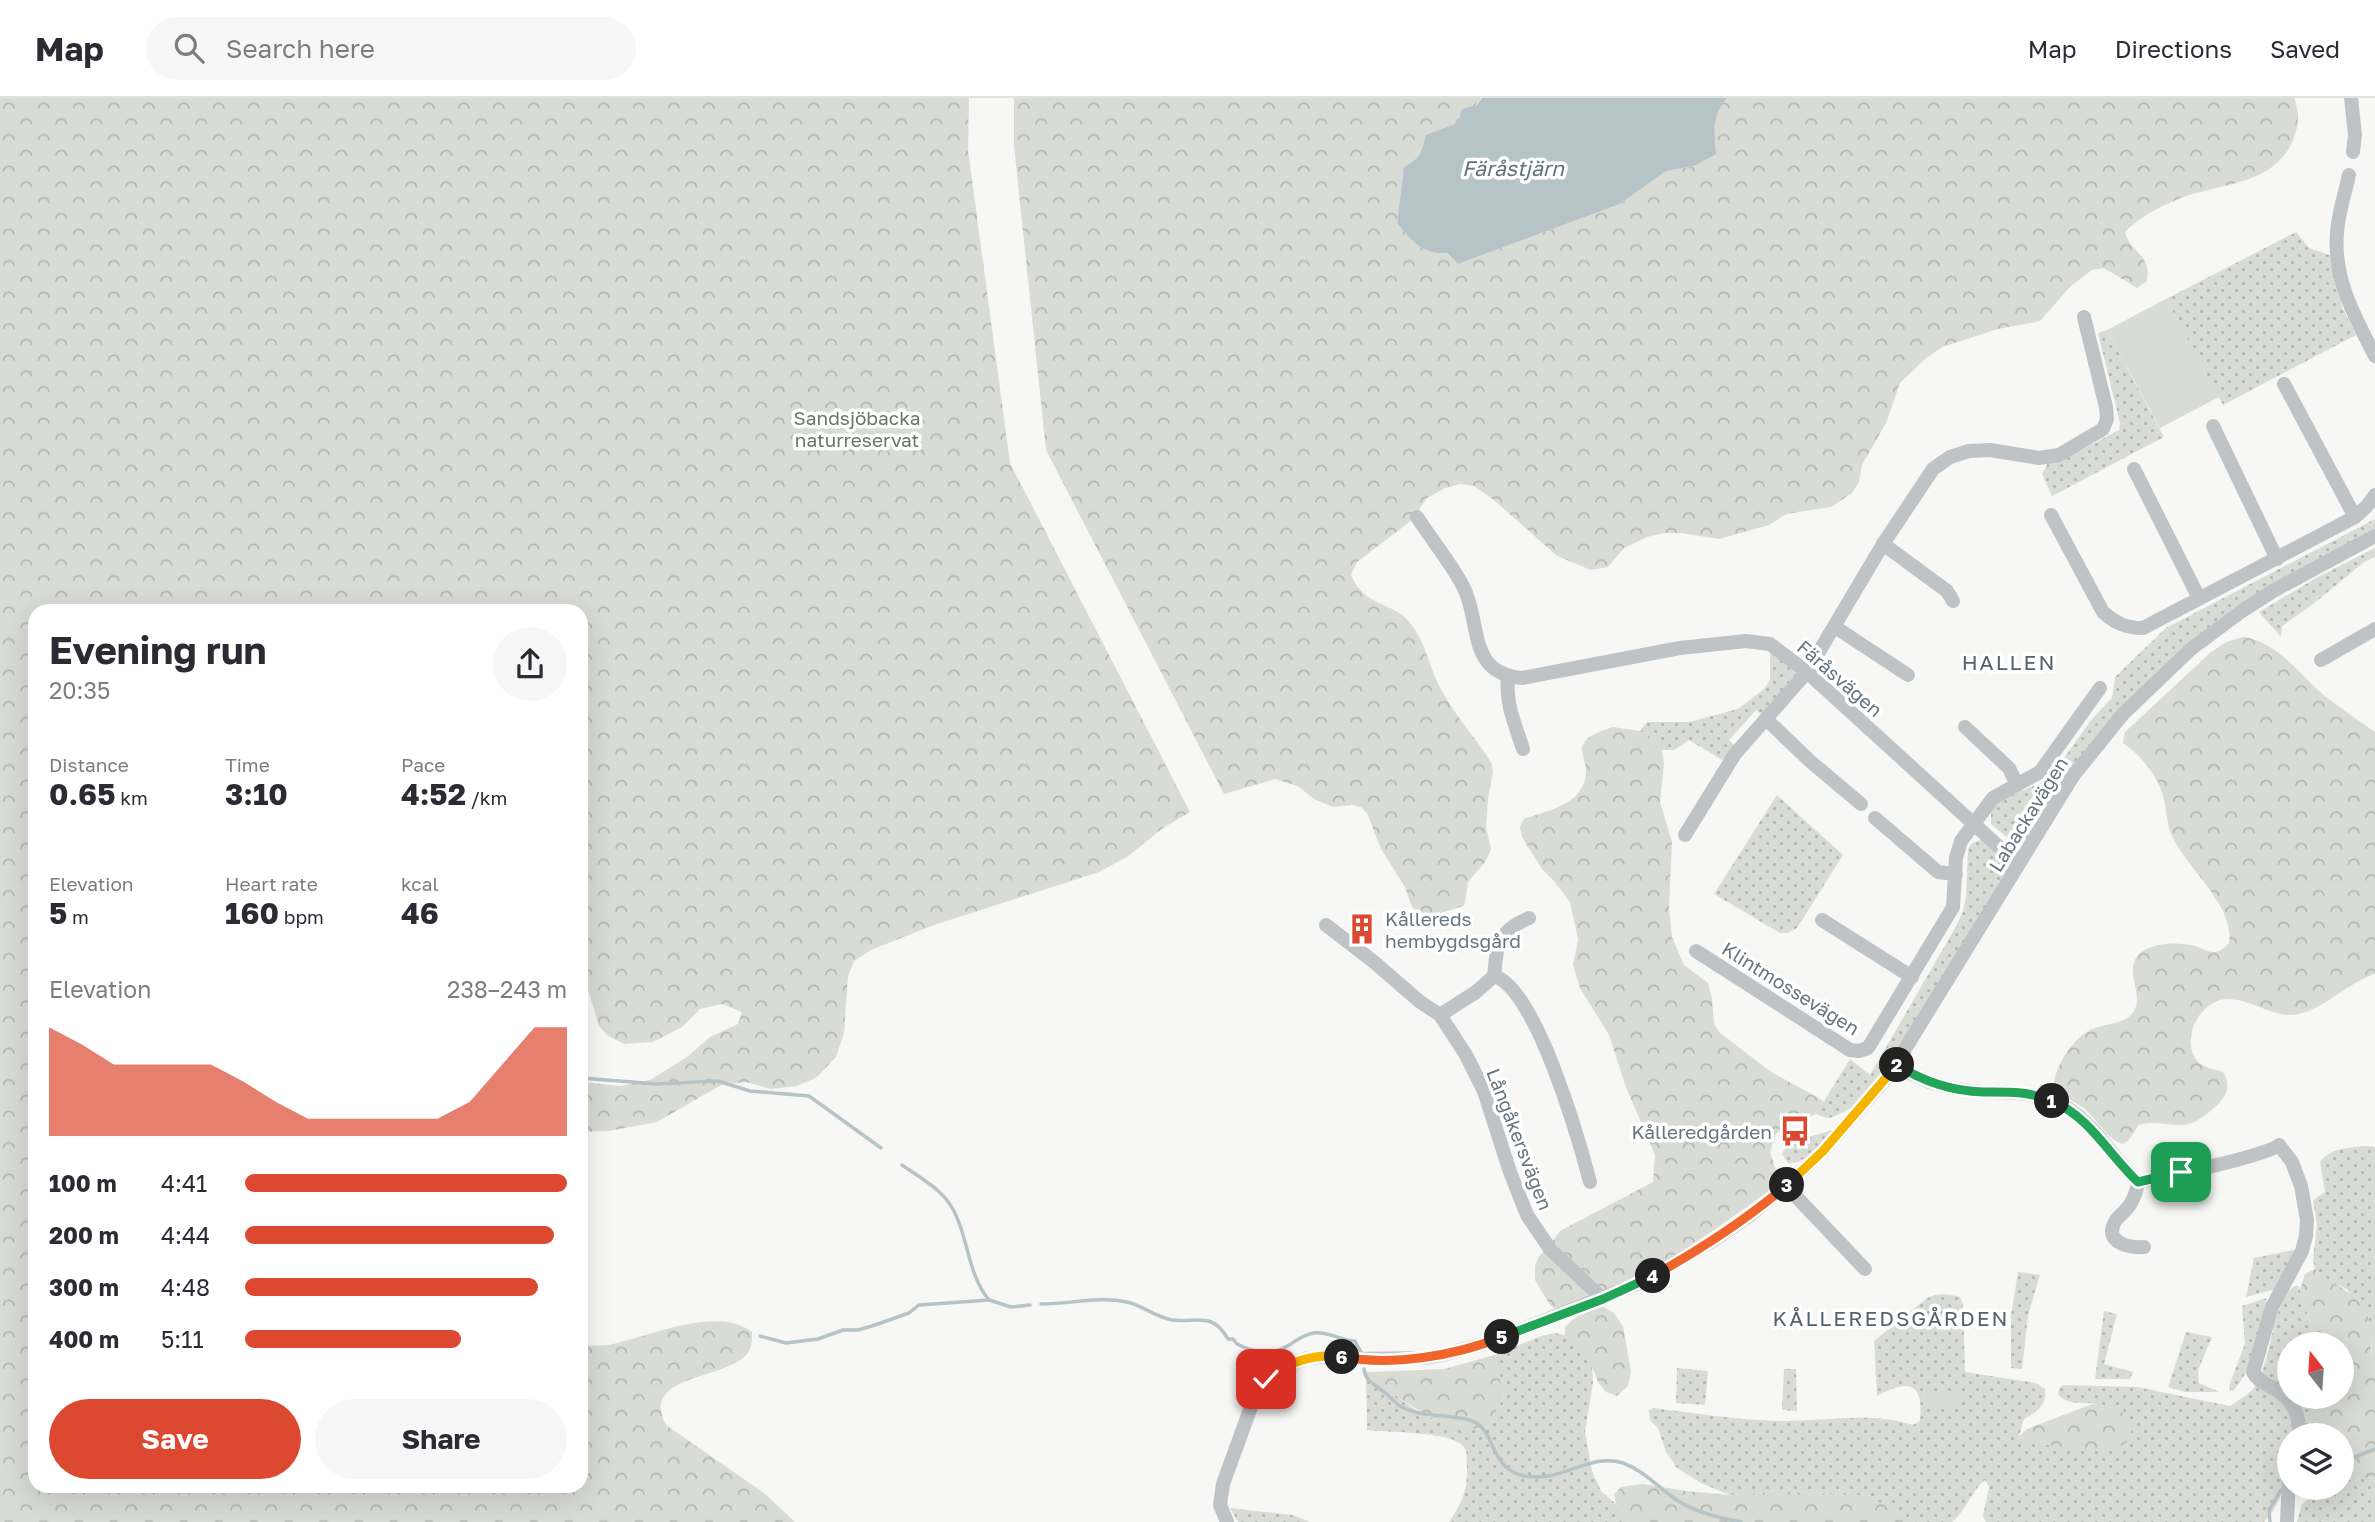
<!DOCTYPE html>
<html lang="en">
<head>
<meta charset="utf-8">
<style>
	:root { --surface:#fff; --page:#f7f7f7; --text:#2b2b33; --muted:#7c7c81; --line:#e1e1e2; --accent:#dc4930 }
	body { margin:0; font-family:"Golos Text",sans-serif; background:var(--page); color:var(--text); height:100vh; display:flex; flex-direction:column; font-size:26px; white-space:nowrap }
	* { box-sizing:border-box; margin:0 }
	p { font-size:23px; color:var(--muted) }
	.icon { flex:none; width:38px; height:38px; fill:none; stroke:currentColor; stroke-width:2; stroke-linecap:round; stroke-linejoin:round }
	.map { position:relative; flex:1; overflow:hidden }
	.side { position:absolute; left:28px; top:506px; width:560px; height:889px; display:flex; flex-direction:column; background:var(--surface); border-radius:21px; box-shadow:0 7px 28px #0002 }
	.side>* { flex:none }
	.needle { width:46px; rotate:343deg }
	.tools { position:absolute; left:2277px; top:1234px; display:grid; gap:14px }
	.tools a { display:grid; place-items:center; width:77px; height:77px; border-radius:50%; background:var(--surface); box-shadow:0 7px 28px #0002; font-size:35px }
	.pin { position:absolute; display:grid; place-items:center; width:60px; height:60px; color:#fff; margin:-30px; border-radius:14px; box-shadow:0 4px 10px #0006 }
	.km { position:absolute; width:35px; height:35px; margin:-18px; border-radius:50%; background:#222; color:#fff; font-size:19px; line-height:35px; text-align:center }
	.round { display:grid; place-items:center; flex:none; width:74px; height:74px; border-radius:37px; background:var(--page) }
	.head { display:flex; align-items:center; justify-content:space-between; height:119px; padding:0 21px }
	h1 { font-size:38px; font-weight:700; line-height:52px }
	.stats { display:grid; grid-template-columns:repeat(3,1fr); gap:10px; height:119px; padding:7px 21px }
	.stats div { display:grid; align-content:center }
	.stats b { font-size:30px; font-weight:700 }
	.stats small { font-size:19px; font-weight:400 }
	.stats p { font-size:19px }
	.chart { height:196px; padding:14px 21px }
	.chart p { display:flex; justify-content:space-between }
	.chart svg { width:100%; height:126px; margin-top:7px; fill:var(--accent); opacity:.7 }
	.button { display:flex; gap:14px; margin-top:auto; padding:14px 21px }
	.button a { flex:1; height:80px; border-radius:42px; background:var(--accent); color:#fff; font-size:28px; font-weight:700; line-height:80px; text-align:center }
	.button a+a { background:var(--page); color:var(--text) }
	ul { padding:0 21px; list-style:none; font-size:23px }
	li { display:grid; grid-template-columns:112px 84px 1fr; align-items:center; height:52px }
	li i { height:18px; border-radius:9px; background:var(--accent) }
	header { display:flex; align-items:center; gap:42px; box-sizing:border-box; height:98px; padding:0 35px; background:var(--surface); border-bottom:2px solid var(--line) }
	header strong { font-size:33px }
	nav { display:flex; gap:38px; margin-inline-start:auto; font-size:24px }
	.search { width:490px; height:63px; background:var(--page); display:flex; align-items:center; gap:18px; box-sizing:border-box; padding:0 24px; border-radius:38px; color:var(--muted); font-size:26px }
	.map>svg:first-child { display:block }
	.grass { fill:url(#grass-dots) }
	.forest { fill:url(#forest-crowns) }
	.pitch { fill:#d8dcd4 }
	.water { fill:#b6c4c7 }
	.lines { fill:none; stroke-linecap:round; stroke-linejoin:round }
	.stream { stroke:#b6c4c7; stroke-width:3.5 }
	.minor { stroke:#bec3c6; stroke-width:14 }
	.split-1-casing { stroke:#fff; stroke-width:14 }
	.split-2-casing { stroke:#fff; stroke-width:14 }
	.split-3-casing { stroke:#fff; stroke-width:14 }
	.split-4-casing { stroke:#fff; stroke-width:14 }
	.split-5-casing { stroke:#fff; stroke-width:14 }
	.split-6-casing { stroke:#fff; stroke-width:14 }
	.split-7-casing { stroke:#fff; stroke-width:14 }
	.split-1 { stroke:#22a559; stroke-width:9 }
	.split-2 { stroke:#22a559; stroke-width:9 }
	.split-3 { stroke:#f5b400; stroke-width:9 }
	.split-4 { stroke:#f0652b; stroke-width:9 }
	.split-5 { stroke:#22a559; stroke-width:9 }
	.split-6 { stroke:#f0652b; stroke-width:9 }
	.split-7 { stroke:#f5b400; stroke-width:9 }
	.labels { text-anchor:middle; dominant-baseline:central; stroke-width:7; stroke-linejoin:round; paint-order:stroke }
	.park-label { font-size:19px; fill:#677762; stroke:#fff }
	.street-label { font-size:19px; fill:#64757e; stroke:#fff }
	.poi-label { font-size:19px; fill:#64757e; stroke:#fff; text-anchor:start }
	.water-label { font-size:21px; font-style:italic; fill:#5e7479; stroke:#fff }
	.neighbourhood-label { font-size:21px; letter-spacing:2px; fill:#55626a; stroke:#fff }
</style>
</head>
<body>
<header>
<strong>Map</strong>
<div class="search"><svg class="icon" aria-label="search" viewBox="0 0 24 24"><circle cx="10" cy="10" r="6"/><path d="M15 15l6 6"/></svg>Search here</div>
<nav><a>Map</a><a>Directions</a><a>Saved</a></nav>
</header>
<div class="map">
<svg width="2375" height="1424" viewBox="0 0 2375 1424">
	<defs>
		<pattern id="grass-dots" width="8" height="8" patternUnits="userSpaceOnUse" patternTransform="scale(1.75)"><rect width="8" height="8" fill="#d8dcd4"/><path d="M2 2h.1M6 6h.1" fill="none" stroke="#b3b7b1" stroke-width="1.8" stroke-linecap="round"/></pattern>
		<pattern id="forest-crowns" width="20" height="18" patternUnits="userSpaceOnUse" patternTransform="scale(1.75)"><rect width="20" height="18" fill="#d8dcd4"/><path d="M2 6a3 3 0 1 1 6 0M12 15a3 3 0 1 1 6 0" fill="none" stroke="#b3b7b1"/></pattern>
	</defs>
	<rect width="100%" height="100%" fill="#f7f7f5"/>
	<g class="grass">
		<polygon points="2296,134 2309,150 2332,158 2342,209 2356,237 2223,307 2166,201"/>
		<polygon points="2107,232 2164,339 2052,398 2042,376 2048,365 2068,359 2119,332 2120,325 2098,235"/>
		<polygon points="2375,421 2375,433 2200,537 2158,573 2116,616 2025,745 2015,746 1991,726 1991,713 1997,706 2005,700 2049,681 2091,622 2112,600 2115,579 2166,530"/>
		<polygon points="2375,450 2375,459 2364,464 2317,503 2282,528 2281,539 2259,514 2318,479"/>
		<polygon points="1770,553 1800,572 1765,619 1756,612 1729,642 1737,650 1729,666 1689,642 1674,652 1662,652 1654,641 1640,633 1647,624 1689,624 1738,611 1764,591 1770,582"/>
		<polygon points="1777,697 1843,757 1797,830 1787,835 1780,835 1714,796"/>
		<polygon points="1985,741 2007,757 2011,765 1899,956 1859,1006 1833,1019 1827,1020 1816,1016 1850,961 1870,977 1954,832 1963,814 1966,798 1968,751 1972,745"/>
		<path d="M1833 1032C1821 1044 1806 1067 1788 1065L1782 1056 1788 1045Z"/>
		<path d="M2364 1048 2375 1049V1269L2372 1262 2371 1233 2347 1191 2328 1183 2315 1171 2313 1161 2317 1127 2313 1102 2325 1094 2320 1064C2330 1050 2348 1050 2364 1048Z"/>
		<polygon points="2298,1151 2276,1191 2246,1199 2254,1160"/>
		<polygon points="2018,1174 2040,1177 2028,1217 2022,1271 2011,1270 2011,1218"/>
		<path d="M2295 1188H2298L2300 1192 2316 1246H2289V1298L2316 1299C2315 1317 2310 1337 2289 1337 2289 1371 2288 1398 2264 1424H1986L1983 1418 1989 1389 1985 1382C1970 1394 1967 1412 1952 1424H1916L1868 1398 1779 1393 1730 1397 1701 1385 1677 1370 1666 1354 1658 1330 1650 1322 1649 1313 1653 1310C1694 1315 1736 1322 1778 1323 1823 1324 1870 1313 1913 1327L1920 1323C1924 1283 1908 1281 1877 1298L1874 1243 1926 1201C1937 1194 1948 1196 1960 1199L1963 1207 1965 1274 2036 1285 2045 1291C2047 1307 2037 1314 2024 1321L2019 1338 2022 1343C2056 1349 2089 1352 2124 1347L2095 1305C2082 1305 2066 1307 2058 1296L2059 1291 2063 1287 2137 1289 2230 1308C2239 1302 2250 1296 2256 1287 2272 1262 2272 1202 2295 1188Z"/>
		<path d="M2267 1200C2264 1229 2253 1272 2233 1293L2230 1292 2229 1288 2245 1246 2242 1208Z"/>
		<polygon points="2104,1213 2117,1216 2104,1266 2133,1274 2130,1281 2095,1281"/>
		<polygon points="2186,1234 2212,1239 2198,1272 2199,1285 2219,1294 2185,1294 2168,1289"/>
		<path d="M1555 1235 1565 1237 1592 1268 1593 1284 1585 1334 1592 1373 1601 1393 1616 1406 1629 1424H1449C1462 1405 1468 1392 1467 1368 1466 1364 1467 1356 1466 1352 1458 1332 1387 1335 1367 1332L1366 1274H1372C1394 1301 1430 1325 1466 1331 1472 1333 1481 1330 1488 1329L1504 1298 1498 1272V1256L1541 1238Z"/>
		<polygon points="1677,1270 1708,1273 1705,1307 1676,1305"/>
		<polygon points="1784,1271 1796,1271 1797,1313 1782,1312"/>
		<polygon points="2375,1379 2375,1424 2297,1424 2302,1406 2322,1390 2342,1390 2342,1382"/>
		<polygon points="1230,1410 1293,1417 1310,1424 1238,1424"/>
	</g>
	<g class="forest">
		<path d="M0 0H969L968 52 1010 365 1190 714 1163 730 1127 759 1099 774 934 827 871 852 854 863 848 878 844 935 836 959 817 979 797 988 771 991 746 984 721 987 657 1024 609 1033 581 1034V984L620 988 650 982 687 959 710 939 738 926 742 914 722 906 700 911 682 929 653 944 624 946 607 937 599 928 589 895 581 878V513H35V1388H581V1248C590 1247 600 1248 609 1247 649 1239 716 1207 752 1234 752 1239 752 1246 750 1251 737 1283 637 1273 666 1327L764 1395 795 1424H0Z"/>
		<path d="M1014 0H1482L1459 25 1425 37C1423 54 1419 61 1404 69L1397 125C1412 143 1422 157 1447 155L1458 166 1620 106 1666 73 1694 68 1718 11 1727 0H2294C2300 16 2299 27 2293 42 2274 88 2220 85 2181 100 2161 108 2139 119 2125 134 2131 156 2152 156 2147 183L2137 190 2104 170 2092 172 2071 188 2040 223 1998 231 1942 249 1925 261 1900 285 1886 325 1862 367 1859 384 1852 395 1831 409 1786 416 1769 427 1719 441 1681 435H1664L1647 439 1624 450 1608 469 1591 472 1557 458 1494 402 1474 388 1460 386 1445 390 1427 400 1412 422 1357 464 1351 477C1366 511 1392 502 1411 526 1427 547 1430 573 1443 595 1457 620 1477 641 1492 666L1493 674 1488 701 1486 729 1491 752 1485 764 1468 784 1465 805 1463 808 1438 816 1425 817 1416 814 1411 807 1405 789 1381 751 1367 715 1361 709 1352 707 1333 709 1314 701 1298 688 1275 681 1224 696 1046 352 1014 48Z"/>
		<path d="M2243 539C2277 543 2301 578 2326 599 2342 611 2359 623 2375 634V876C2347 885 2327 909 2299 916 2275 922 2250 899 2225 901 2200 904 2182 938 2195 960 2200 969 2213 971 2223 974 2234 992 2222 1004 2208 1015 2199 1021 2194 1026 2183 1027 2167 1028 2155 1022 2139 1027L2128 1043 2122 1046C2106 1040 2097 1022 2085 1011 2075 1003 2060 999 2053 989 2056 968 2071 942 2090 932 2104 925 2126 927 2134 913 2145 893 2120 869 2143 853 2157 844 2180 844 2195 848 2202 850 2209 855 2216 854 2221 853 2225 849 2229 845 2235 809 2190 773 2174 742 2168 732 2167 718 2165 706 2160 680 2144 660 2123 645L2125 634 2210 555 2226 544Z"/>
		<path d="M1613 629 1640 633 1654 641 1662 652 1664 666 1660 704 1672 744 1669 809 1672 839 1684 867 1708 885 1712 901 1714 926 1719 934 1771 974 1824 1003 1816 1016 1783 1030 1776 1036 1770 1054 1780 1084C1713 1136 1640 1184 1559 1213L1550 1207 1535 1182V1168L1539 1158 1547 1151 1560 1133 1653 1084 1655 1057 1626 989 1609 937 1580 890 1573 867 1578 841 1570 804 1554 783 1542 771 1522 739 1520 729 1524 721C1542 714 1571 709 1581 691 1600 660 1555 647 1613 629Z"/>
		<path d="M2315 1171C2336 1190 2367 1198 2371 1230 2372 1244 2369 1256 2375 1269V1379L2342 1382V1337H2307L2316 1299 2342 1298V1246H2316L2300 1192 2305 1176Z"/>
		<path d="M1604 1209 1614 1215 1623 1228 1631 1274 1628 1288 1617 1298 1606 1294 1598 1284 1592 1268 1565 1237V1229C1577 1217 1588 1211 1604 1209Z"/>
		<polygon points="1498,1256 1498,1272 1504,1298 1488,1329 1468,1332 1451,1329 1428,1318 1386,1292 1372,1274 1444,1271"/>
		<path d="M2095 1305 2121 1314 2133 1324C2131 1331 2131 1340 2126 1345 2113 1357 2040 1347 2022 1343L2019 1338 2027 1331Z"/>
		<polygon points="1643,1386 1686,1393 1730,1397 1779,1393 1868,1398 1916,1424 1629,1424 1616,1406 1614,1396 1621,1389"/>
	</g>
	<g class="pitch">
		<polygon points="2166,201 2219,299 2160,330 2107,232"/>
		<polygon points="1960,1292 1961,1309 1928,1311 1927,1294"/>
	</g>
	<path class="water" d="M1482 0H1727C1711 20 1714 31 1716 56L1694 68 1666 73 1620 106 1458 166 1447 155C1422 157 1412 143 1397 125L1404 69C1419 61 1423 54 1425 37L1458 25 1462 11 1477 7Z"/>
	<g class="lines">
		<g class="stream">
			<polyline points="581,980 657,986 718,983 750,993 809,998 881,1050"/>
			<path d="M902 1067C916 1077 935 1087 946 1101 969 1129 965 1174 989 1202L1011 1209 1030 1207"/>
			<path d="M1041 1206C1070 1206 1099 1198 1127 1204 1144 1208 1155 1219 1172 1222 1197 1225 1212 1213 1228 1241H1233L1237 1246C1254 1255 1272 1258 1289 1247 1297 1242 1303 1237 1313 1235 1328 1233 1340 1242 1355 1243L1363 1258"/>
			<polyline points="760,1238 786,1245 818,1241 843,1232 858,1232 872,1228 909,1215 919,1207 989,1202"/>
			<path d="M1364 1271C1366 1285 1375 1286 1384 1294 1390 1298 1394 1304 1400 1308 1423 1321 1449 1315 1472 1323 1496 1331 1489 1372 1525 1378 1564 1385 1588 1354 1623 1365 1642 1372 1655 1386 1671 1398 1689 1412 1718 1420 1741 1424"/>
			<polyline points="2342,1364 2375,1351"/>
			<polyline points="2270,1424 2269,1412 2281,1392"/>
		</g>
		<g class="minor">
			<polyline points="2351,0 2355,37 2353,54"/>
			<path d="M2349 77C2345 96 2338 116 2337 135 2333 181 2355 219 2375 258"/>
			<polyline points="2284,286 2355,419"/>
			<polyline points="2213,328 2277,461"/>
			<polyline points="2134,371 2199,500"/>
			<path d="M2051 417 2103 514C2115 525 2126 530 2143 530L2355 419 2367 408 2375 397"/>
			<path d="M1417 419C1432 442 1450 464 1463 488 1482 524 1466 575 1522 580L1680 550 1746 543 1770 546 1807 574 1998 748 2021 762"/>
			<polyline points="1883,446 1947,493 1953,503"/>
			<polyline points="1835,529 1908,577"/>
			<polyline points="2321,562 2375,531"/>
			<path d="M1508 579C1505 605 1515 626 1523 651"/>
			<polyline points="1766,621 1811,664 1861,706"/>
			<polyline points="1965,629 2009,670 2017,687"/>
			<polyline points="1875,720 1938,774 1956,776"/>
			<polyline points="1685,737 1735,656 1807,574 1883,446 1933,371 1950,359 1969,353 1990,352 2039,360 2059,357 2103,331 2107,321 2106,309 2084,219"/>
			<polyline points="1822,822 1912,879"/>
			<polyline points="1326,827 1374,864 1419,903 1440,917 1466,957 1484,993 1510,1074 1527,1117 1550,1151 1603,1201"/>
			<polyline points="1696,853 1850,952 1859,953 1868,950 1953,809 1956,760 1961,743 1993,700 2040,674 2100,590"/>
			<path d="M1494 878C1536 890 1579 1042 1590 1084"/>
			<path d="M1440 917 1476 894 1494 878C1497 846 1498 833 1529 820"/>
			<path d="M1896 967C1925 985 1949 992 1983 994 2012 995 2040 993 2067 1010 2095 1027 2114 1061 2138 1084 2161 1080 2266 1058 2279 1047L2292 1064 2301 1088 2307 1122 2306 1138 2302 1153 2272 1209 2253 1274C2257 1282 2263 1284 2271 1289 2291 1299 2300 1315 2299 1337"/>
			<path d="M2138 1084C2137 1092 2135 1098 2131 1105 2127 1112 2121 1116 2116 1122 2102 1144 2128 1150 2144 1149"/>
			<polyline points="1786,1088 1865,1171"/>
			<polyline points="1227,1424 1220,1407 1223,1386 1252,1306 1266,1281 1278,1271 1308,1260 1336,1258 1351,1261 1424,1260 1446,1256 1490,1244 1642,1184 1714,1142 1749,1118 1786,1088 1823,1053 1889,977 2073,678 2123,616 2191,551 2242,513 2273,493 2375,438"/>
			<polyline points="2287,1424 2289,1379"/>
		</g>
	</g>
	<g class="lines">
		<g class="split-1-casing">
			<path id="split-1" d="M2052 1003C2090 1019 2109 1057 2138 1084L2181 1074"/>
		</g>
		<g class="split-2-casing">
			<path id="split-2" d="M1897 967C1924 984 1951 993 1983 994 2008 994 2029 993 2052 1003"/>
		</g>
		<g class="split-3-casing">
			<polyline id="split-3" points="1787,1087 1823,1053 1897,967"/>
		</g>
		<g class="split-4-casing">
			<path id="split-4" d="M1653 1178C1701 1151 1746 1122 1787 1087"/>
		</g>
		<g class="split-5-casing">
			<polyline id="split-5" points="1502,1239 1603,1201 1653,1178"/>
		</g>
		<g class="split-6-casing">
			<path id="split-6" d="M1342 1259C1392 1268 1455 1258 1502 1239"/>
		</g>
		<g class="split-7-casing">
			<path id="split-7" d="M1266 1281C1287 1264 1315 1255 1342 1259"/>
		</g>
		<use href="#split-1" class="split-1"/>
		<use href="#split-2" class="split-2"/>
		<use href="#split-3" class="split-3"/>
		<use href="#split-4" class="split-4"/>
		<use href="#split-5" class="split-5"/>
		<use href="#split-6" class="split-6"/>
		<use href="#split-7" class="split-7"/>
	</g>
	<defs>
		<g id="building-bare" transform="scale(2.415)"><path d="M-4-6H4V6H1V3H-1V6H-4ZM-2.5-4.3h1.7v1.8h-1.7ZM.8-4.3h1.7v1.8H.8ZM-2.5-1h1.7V.8h-1.7ZM.8-1h1.7V.8H.8Z" fill="#dc4930" stroke="#fff" stroke-width="2.5" paint-order="stroke"/></g>
		<g id="bus-bare" transform="scale(2.415)"><path d="M-5-6H5V4H4V6H2V4H-2V6H-4V4H-5ZM-3.5-4V0h7V-4ZM-3.5 1.2v1.5H-2V1.2ZM2 1.2v1.5H3.5V1.2Z" fill="#dc4930" stroke="#fff" stroke-width="2.5" paint-order="stroke"/></g>
	</defs>
	<g fill-rule="evenodd">
		<use href="#building-bare" x="1362" y="831"/>
		<use href="#bus-bare" x="1795" y="1033"/>
	</g>
	<g class="labels">
		<g class="park-label">
			<text x="857" y="319">Sandsjöbacka<tspan x="857" dy="22">naturreservat</tspan></text>
		</g>
		<g class="street-label">
			<text transform="translate(1840 580) rotate(41)">Färåsvägen</text>
			<text transform="translate(2028 716) rotate(-58)">Labackavägen</text>
			<text transform="translate(1791 890) rotate(32)">Klintmossevägen</text>
			<text transform="translate(1520 1041) rotate(69)">Långåkersvägen</text>
		</g>
		<g class="poi-label">
			<text x="1385" y="820">Kållereds<tspan x="1385" dy="22">hembygdsgård</tspan></text>
			<text x="1772" y="1033" text-anchor="end">Kålleredgården</text>
		</g>
		<g class="water-label">
			<text x="1513" y="70">Färåstjärn</text>
		</g>
		<g class="neighbourhood-label">
			<text x="2009" y="564">HALLEN</text>
			<text x="1891" y="1220">KÅLLEREDSGÅRDEN</text>
		</g>
	</g>
</svg>
<div class="tools">
<a><svg class="needle" viewBox="-14 -14 28 28"><path d="M0-13l5 13h-10z" fill="#e53935"/><path d="M0 13l5-13h-10z" fill="#7c7c81"/></svg></a>
<a><svg class="icon" aria-label="layers" viewBox="0 0 24 24"><path d="M12 4l9 5-9 5-9-5zM3 14l9 5 9-5"/></svg></a>
</div>
<div class="pin" style="left:2181px;top:1074px;background:#1e9e55"><svg class="icon" aria-label="arrive" viewBox="0 0 24 24"><path d="M6 21V4h12l-3 4 3 4H6"/></svg></div>
<div class="pin" style="left:1266px;top:1281px;background:#d93025"><svg class="icon" aria-label="check" viewBox="0 0 24 24"><path d="M5 12l5 5 9-10"/></svg></div>
<b class="km" style="left:2052px;top:1003px">1</b>
<b class="km" style="left:1897px;top:967px">2</b>
<b class="km" style="left:1787px;top:1087px">3</b>
<b class="km" style="left:1653px;top:1178px">4</b>
<b class="km" style="left:1502px;top:1239px">5</b>
<b class="km" style="left:1342px;top:1259px">6</b>
<section class="side">
<div class="head"><div><h1>Evening run</h1><p>20:35</p></div><a class="round"><svg class="icon" aria-label="share" viewBox="0 0 24 24"><path d="M12 15V3M7 8l5-5 5 5M5 13v7h14v-7"/></svg></a></div>
<div class="stats">
<div><p>Distance</p><b>0.65<small> km</small></b></div>
<div><p>Time</p><b>3:10</b></div>
<div><p>Pace</p><b>4:52<small> /km</small></b></div>
</div>
<div class="stats">
<div><p>Elevation</p><b>5<small> m</small></b></div>
<div><p>Heart rate</p><b>160<small> bpm</small></b></div>
<div><p>kcal</p><b>46</b></div>
</div>
<div class="chart"><p><span>Elevation</span>238–243 m</p>
<svg viewBox="0 0 160 44" preserveAspectRatio="none"><path d="M0 44V6L10 12L20 19L30 19L40 19L50 19L60 25L70 32L80 38L90 38L100 38L110 38L120 38L130 32L140 19L150 6L160 6V44z"/></svg>
</div>
<ul>
<li><b>100 m</b>4:41<i style="width:100%"></i></li>
<li><b>200 m</b>4:44<i style="width:96%"></i></li>
<li><b>300 m</b>4:48<i style="width:91%"></i></li>
<li><b>400 m</b>5:11<i style="width:67%"></i></li>
</ul>
<div class="button"><a>Save</a><a>Share</a></div>
</section>
</div>
</body>
</html>
